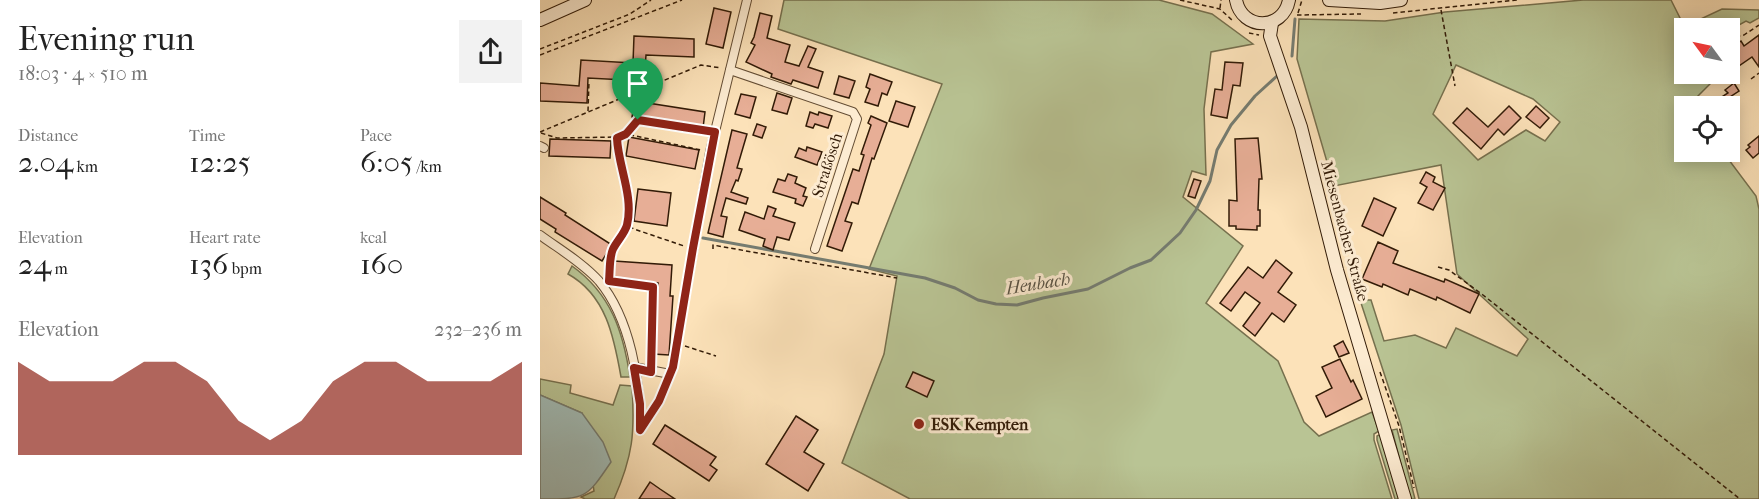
<!DOCTYPE html>
<html lang="en">
<head>
<meta charset="utf-8">
<style>
	:root { --surface:#fff; --page:#f2f2f2; --text:#222; --muted:#767676; --accent:#8f2418 }
	body { margin:0; font-family:"IM FELL French Canon",serif; background:var(--page); color:var(--text); height:100vh; display:flex; flex-direction:column; font-size:22px; white-space:nowrap }
	* { box-sizing:border-box; margin:0 }
	p { font-size:20px; color:var(--muted) }
	.icon { flex:none; width:33px; height:33px; fill:none; stroke:currentColor; stroke-width:2; stroke-linecap:round; stroke-linejoin:round }
	.map { position:relative; flex:1; overflow:hidden }
	.sheet { display:flex; flex-direction:column; background:var(--surface); width:540px }
	.sheet>* { flex:none }
	.needle { width:39px; rotate:303deg }
	.controls { position:absolute; left:1134px; top:18px; display:grid; gap:12px }
	.controls a { display:grid; place-items:center; width:66px; height:66px; border-radius:0px; background:var(--surface); box-shadow:0 3px 15px #0003; font-size:30px }
	.pin { position:absolute; display:grid; place-items:center; width:51px; height:51px; color:#fff; margin:-62px -26px; border-radius:50% 50% 50% 0; rotate:-45deg; box-shadow:0 0 6px #0007 }
	.pin .icon { rotate:45deg }
	.round { display:grid; place-items:center; flex:none; width:63px; height:63px; border-radius:0px; background:var(--page) }
	.summary { display:flex; align-items:center; justify-content:space-between; height:102px; padding:0 18px }
	h1 { font-size:33px; font-weight:600; line-height:45px }
	.stats { display:grid; grid-template-columns:repeat(3,1fr); gap:9px; height:102px; padding:6px 18px }
	.stats div { display:grid; align-content:center }
	.stats b { font-size:30px; font-weight:600 }
	.stats small { font-size:16px; font-weight:400 }
	.stats p { font-size:16px }
	.chart { height:168px; padding:12px 18px }
	.chart p { display:flex; justify-content:space-between }
	.chart svg { width:100%; height:108px; margin-top:6px; fill:var(--accent); opacity:.7 }
	main { display:flex; flex:1; min-height:0 }
	.map>svg:first-child { display:block }
	.green { fill:#b9c494; stroke:#76704e; stroke-width:1.5; fill-rule:evenodd }
	.water { fill:#a1bcb7; stroke:#757c71; stroke-width:1.5 }
	.lines { fill:none; stroke-linecap:round; stroke-linejoin:round }
	.stream { stroke:#757c71; stroke-width:3 }
	.building { fill:#e7ae96; stroke:#321b07; stroke-width:1.5 }
	.street-casing { stroke:#644d34; stroke-width:10 }
	.secondary-casing { stroke:#321b07; stroke-width:14 }
	.path { stroke:#321b07; stroke-width:1.5; stroke-dasharray:4.5 3; stroke-linecap:butt }
	.street { stroke:#fdecd2; stroke-width:8 }
	.secondary { stroke:#fdecd2; stroke-width:12 }
	.route-casing { stroke:#fff; stroke-width:12 }
	.route { stroke:#8f2418; stroke-width:8 }
	.poi-dot { fill:#8f2418; stroke:#fdecd2; stroke-width:2 }
	.labels { text-anchor:middle; dominant-baseline:central; stroke-width:6; stroke-linejoin:round; paint-order:stroke }
	.street-label { font-size:16px; fill:#321b07; stroke:#fdecd2 }
	.poi-label { font-size:16px; font-weight:bold; fill:#321b07; stroke:#fdecd2; text-anchor:start }
	.water-label { font-size:18px; font-style:italic; fill:#595345; stroke:#fdecd2 }
</style>
</head>
<body>
<main>
<section class="sheet">
<div class="summary"><div><h1>Evening run</h1><p>18:03 · 4 × 510 m</p></div><a class="round"><svg class="icon" aria-label="share" viewBox="0 0 24 24"><path d="M12 15V3M7 8l5-5 5 5M5 13v7h14v-7"/></svg></a></div>
<div class="stats">
<div><p>Distance</p><b>2.04<small> km</small></b></div>
<div><p>Time</p><b>12:25</b></div>
<div><p>Pace</p><b>6:05<small> /km</small></b></div>
</div>
<div class="stats">
<div><p>Elevation</p><b>24<small> m</small></b></div>
<div><p>Heart rate</p><b>136<small> bpm</small></b></div>
<div><p>kcal</p><b>160</b></div>
</div>
<div class="chart"><p><span>Elevation</span>232–236 m</p>
<svg viewBox="0 0 160 44" preserveAspectRatio="none"><path d="M0 44V6L10 14L20 14L30 14L40 6L50 6L60 14L70 30L80 38L90 30L100 14L110 6L120 6L130 14L140 14L150 14L160 6V44z"/></svg>
</div>
</section>
<div class="map">
<svg width="1219" height="499" viewBox="0 0 1219 499">
	<rect width="100%" height="100%" fill="#fce2b9"/>
	<filter id="stains"><feTurbulence type="fractalNoise" baseFrequency=".00333" numOctaves="4"/><feColorMatrix values="0 0 0 0 .2 0 0 0 0 .09 0 0 0 0 .02 0 0 0 .5 -.17"/></filter>
	<radialGradient id="worn" r=".72"><stop offset=".6" stop-color="#630" stop-opacity="0"/><stop offset="1" stop-color="#630" stop-opacity=".3"/></radialGradient>
	<g class="green">
		<polygon points="244,0 619,0 672,14 713,44 671,52 664,109 666,175 652,171 643,197 703,246 666,303 738,361 764,422 779,436 832,412 839,431 834,434 834,440 852,499 370,499 302,463 344,354 357,276 329,269 402,84 238,29"/>
		<path d="M1043 0H1131L1145 28 1144 74H1170L1174 80 1153 101 1155 106H1144V152H1183L1216 196 1219 209V499H879L861 425 820 300H831L844 341 875 335 906 348 916 328 977 356 988 339 917 274 901 165 794 186 757 59 759 19 845 21 905 12ZM916 65 993 99 1020 122 1005 141 986 130 938 160 893 114Z"/>
		<polygon points="1182,9 1219,10 1219,18 1210,23 1206,21 1190,30 1153,28 1150,24"/>
		<path d="M32 266C71 294 83 331 90 377H81C74 337 66 295 28 274Z"/>
		<path d="M0 379 31 385 30 393 73 405 80 385 92 386C95 433 93 456 74 499H45L41 497 54 491 42 413 0 395Z"/>
		<polygon points="857,429 875,499 870,499 852,430"/>
		<polygon points="841,434 861,499 855,499 837,440 837,436"/>
	</g>
	<path class="water" d="M0 395 42 413 63 442 71 462C46 499 46 499 0 499Z"/>
	<g class="lines">
		<g class="stream">
			<polyline points="752,56 755,19"/>
			<polyline points="163,238 385,278 415,288 438,300 456,304 477,305 503,298 548,289 590,268 611,260 640,233 656,210 670,181 677,150 691,125 715,96 737,76"/>
		</g>
	</g>
	<g class="building">
		<polygon points="174,8 191,12 183,48 166,44"/>
		<polygon points="220,13 232,16 227,38 250,45 245,62 259,66 268,46 276,49 268,67 283,72 278,88 253,80 251,84 231,77 232,74 206,62 215,45 211,43 214,37"/>
		<polygon points="1219,35 1219,67 1212,57 1190,72 1190,49 1201,41 1204,46"/>
		<polygon points="94,36 154,39 154,57 106,55 104,81 48,78 47,103 0,101 0,83 39,86 41,60 93,63"/>
		<polygon points="685,62 703,63 700,86 693,85 687,118 671,115 675,89 682,90"/>
		<polygon points="330,74 352,82 347,95 342,93 338,106 325,102 330,89 326,87"/>
		<polygon points="299,76 315,81 309,98 294,94"/>
		<polygon points="1194,83 1199,91 1190,97 1197,106 1168,106 1188,93 1185,90"/>
		<polygon points="237,93 252,98 247,114 232,110"/>
		<polygon points="201,94 216,97 210,118 195,114"/>
		<polygon points="95,101 165,112 163,128 92,117"/>
		<polygon points="356,101 375,107 368,127 349,121"/>
		<polygon points="969,106 981,118 964,135 958,129 941,149 913,123 927,108 948,127"/>
		<polygon points="996,106 1009,118 1000,128 986,117"/>
		<polygon points="270,112 278,115 279,112 292,116 288,128 275,124 273,128 266,126"/>
		<polygon points="331,116 347,123 334,159 332,158 318,204 312,202 305,221 312,223 302,251 287,246 313,169 319,171 324,155 321,154 331,125 328,123"/>
		<polygon points="217,124 226,127 222,138 213,135"/>
		<polygon points="192,130 207,134 197,168 202,169 198,181 196,180 191,192 208,198 206,204 186,198 181,216 187,217 183,237 168,233"/>
		<polygon points="1219,136 1219,153 1213,158 1206,150 1210,147 1208,145"/>
		<polygon points="89,137 159,150 155,169 86,156"/>
		<polygon points="718,138 722,179 719,179 718,210 720,210 720,226 717,226 717,230 696,229 696,226 689,226 689,200 697,201 695,139"/>
		<polygon points="10,139 71,141 70,158 9,156"/>
		<polygon points="267,147 282,152 277,165 255,157 259,148 266,151"/>
		<polygon points="886,172 895,177 893,182 905,188 893,210 878,203 887,187 880,183"/>
		<polygon points="248,174 257,177 255,183 266,188 263,196 267,197 263,206 255,203 256,199 233,192 238,179 245,181"/>
		<polygon points="654,179 661,181 655,198 648,196"/>
		<polygon points="98,189 131,193 127,226 94,221"/>
		<polygon points="0,197 26,213 25,215 72,245 62,261 15,232 16,229 0,219"/>
		<polygon points="834,198 856,208 843,236 822,226"/>
		<polygon points="228,206 236,209 233,216 255,223 249,240 237,237 233,250 223,246 225,239 199,230 205,212 224,219"/>
		<polygon points="838,242 858,251 853,263 904,282 905,279 939,294 930,313 897,297 896,300 870,289 868,295 843,284 842,287 822,279"/>
		<polygon points="736,260 752,273 738,292 756,305 744,322 732,313 715,336 703,326 720,303 705,292 691,311 680,303 708,267 723,278"/>
		<polygon points="74,261 132,265 130,296 133,296 129,355 113,354 118,283 73,280"/>
		<polygon points="803,341 809,353 799,357 794,346"/>
		<polygon points="800,359 811,382 813,380 822,399 786,417 776,396 792,388 782,367"/>
		<polygon points="373,372 394,381 387,397 366,387"/>
		<polygon points="256,416 278,430 264,452 284,464 268,491 226,464"/>
		<polygon points="125,425 176,457 170,465 177,470 169,481 113,444"/>
		<polygon points="110,482 120,489 135,499 99,499"/>
	</g>
	<g class="lines">
		<g class="street-casing">
			<g id="street">
				<polyline points="190,70 313,112 317,119 275,249"/>
				<polyline points="0,146 4,148"/>
				<path d="M0 235C19 249 43 263 59 281 90 318 101 382 100 430"/>
				<polyline points="94,367 130,374"/>
				<polyline points="100,430 119,401 133,367 170,152 207,0"/>
			</g>
		</g>
		<g class="secondary-casing">
			<g id="secondary">
				<path d="M696 0C702 31 743 31 749 0"/>
				<polyline points="789,0 840,3 861,0"/>
				<polyline points="0,20 45,0"/>
				<polyline points="732,23 730,36 761,127 797,270 865,499"/>
			</g>
		</g>
		<g class="path">
			<polyline points="640,0 680,9 693,21"/>
			<polyline points="680,8 681,0"/>
			<polyline points="901,10 915,86"/>
			<polyline points="758,13 762,0"/>
			<polyline points="853,13 977,0"/>
			<polyline points="757,15 821,14"/>
			<polyline points="709,33 719,35"/>
			<polyline points="1190,41 1194,37 1204,35 1219,25"/>
			<polyline points="0,49 90,14 111,0"/>
			<polyline points="0,55 142,0"/>
			<polyline points="1211,79 1219,73"/>
			<polyline points="48,111 49,81"/>
			<polyline points="0,132 161,65 181,68"/>
			<polyline points="1,133 17,138 77,137 86,134 161,150"/>
			<polyline points="87,134 98,120 167,130"/>
			<polyline points="77,137 78,153 85,177 89,205 87,224"/>
			<polyline points="89,206 96,206"/>
			<polyline points="173,249 173,245 357,278"/>
			<polyline points="898,267 909,270 943,295 1200,499"/>
			<polyline points="69,278 72,251 87,225 94,229 144,246"/>
			<polyline points="71,282 113,287 111,359"/>
			<polyline points="145,346 176,356"/>
			<polyline points="840,372 859,426 874,488"/>
		</g>
		<use href="#street" class="street"/>
		<use href="#secondary" class="secondary"/>
	</g>
	<g class="lines">
		<g class="route-casing">
			<path id="route" d="M98 120 175 132 153 248 133 367 119 401 100 430V404L94 368 111 372 113 287 69 281C70 271 69 258 73 249 77 241 85 233 87 225 94 196 78 166 77 138L86 134Z"/>
		</g>
		<use href="#route" class="route"/>
	</g>
	<circle class="poi-dot" cx="379" cy="424" r="6"/>
	<g class="labels">
		<g class="street-label">
			<text transform="translate(287 165) rotate(-72)">Straßösch</text>
			<text transform="translate(805 231) rotate(75)">Miesenbacher Straße</text>
		</g>
		<g class="poi-label">
			<text x="391" y="424">ESK Kempten</text>
		</g>
		<g class="water-label">
			<text transform="translate(498 284) rotate(-9)">Heubach</text>
		</g>
	</g>
	<rect width="100%" height="100%" filter="url(#stains)"/>
	<rect width="100%" height="100%" fill="url(#worn)"/>
</svg>
<div class="controls">
<a><svg class="needle" viewBox="-14 -14 28 28"><path d="M0-13l5 13h-10z" fill="#e53935"/><path d="M0 13l5-13h-10z" fill="#767676"/></svg></a>
<a><svg class="icon" aria-label="locate" viewBox="0 0 24 24"><circle cx="12" cy="12" r="6"/><path d="M12 2v4M12 18v4M2 12h4M18 12h4"/></svg></a>
</div>
<div class="pin" style="left:98px;top:120px;background:#1e9e55"><svg class="icon" aria-label="arrive" viewBox="0 0 24 24"><path d="M6 21V4h12l-3 4 3 4H6"/></svg></div>
</div>
</main>
</body>
</html>
